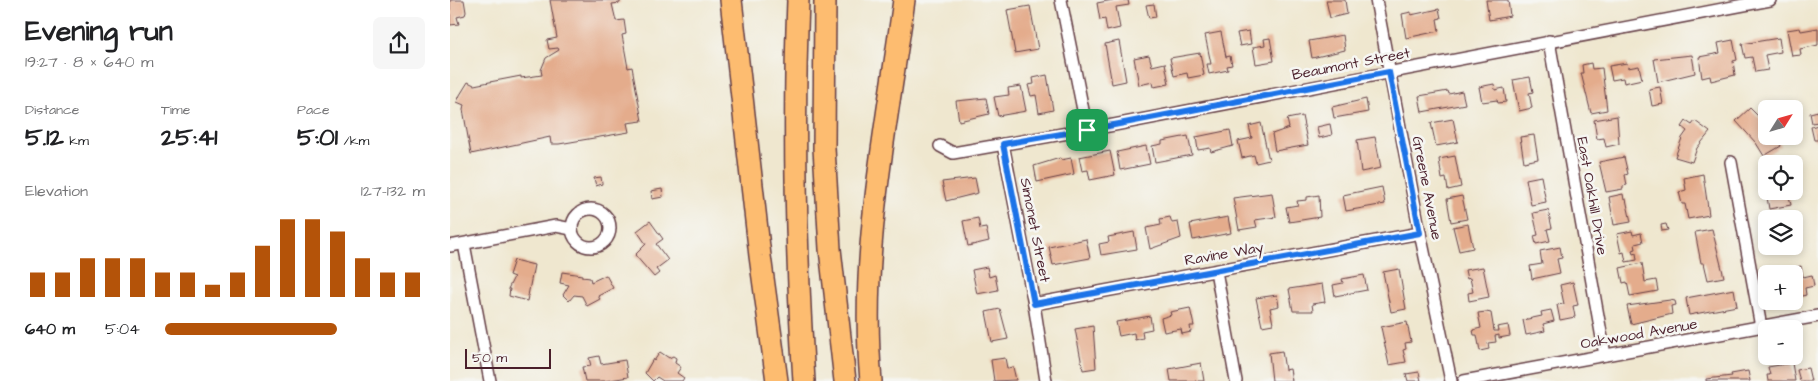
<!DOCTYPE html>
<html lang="en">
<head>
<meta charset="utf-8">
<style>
	:root { --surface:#fff; --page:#f6f6f6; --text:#202124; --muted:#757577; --accent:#b45309 }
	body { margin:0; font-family:"Architects Daughter",sans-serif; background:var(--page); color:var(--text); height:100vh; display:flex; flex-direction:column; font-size:19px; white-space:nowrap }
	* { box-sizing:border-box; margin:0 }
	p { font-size:16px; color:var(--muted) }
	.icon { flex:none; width:28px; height:28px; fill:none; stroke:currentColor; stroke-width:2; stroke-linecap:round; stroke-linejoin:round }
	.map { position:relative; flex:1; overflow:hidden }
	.sheet { display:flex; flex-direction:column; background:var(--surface); width:450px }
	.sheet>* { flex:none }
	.needle { width:32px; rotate:53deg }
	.fabs { position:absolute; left:1308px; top:100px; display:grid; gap:10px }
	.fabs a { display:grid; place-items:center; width:45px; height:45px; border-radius:8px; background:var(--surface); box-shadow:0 2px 8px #0003; font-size:25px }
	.scale { position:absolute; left:15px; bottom:12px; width:86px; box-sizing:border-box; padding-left:5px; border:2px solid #4a1f2b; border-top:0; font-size:14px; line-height:18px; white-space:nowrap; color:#4a1f2b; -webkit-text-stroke:4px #f6f6f2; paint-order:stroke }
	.pin { position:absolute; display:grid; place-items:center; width:42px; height:42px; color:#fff; margin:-21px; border-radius:10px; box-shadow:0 2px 8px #0006 }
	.round { display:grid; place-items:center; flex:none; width:52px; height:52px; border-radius:8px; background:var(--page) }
	.headline { display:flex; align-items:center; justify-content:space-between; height:85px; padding:0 25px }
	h1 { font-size:28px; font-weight:700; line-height:38px }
	.stats { display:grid; grid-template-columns:repeat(3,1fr); gap:8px; height:85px; padding:5px 25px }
	.stats div { display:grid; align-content:center }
	.stats b { font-size:25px; font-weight:700 }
	.stats small { font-size:14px; font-weight:400 }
	.stats p { font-size:14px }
	.chart { height:140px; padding:10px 25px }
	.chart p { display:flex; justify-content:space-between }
	.chart svg { width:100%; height:90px; margin-top:5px; stroke:var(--accent); stroke-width:6 }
	ul { padding:0 25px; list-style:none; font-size:16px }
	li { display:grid; grid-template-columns:80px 60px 1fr; align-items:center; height:38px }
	li i { height:12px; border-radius:6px; background:var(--accent) }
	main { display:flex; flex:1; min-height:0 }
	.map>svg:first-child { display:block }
	.building { fill:#e4ac8c }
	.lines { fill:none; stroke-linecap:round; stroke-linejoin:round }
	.minor-casing { stroke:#633d44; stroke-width:14 }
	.motorway-casing { stroke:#633d44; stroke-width:24 }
	.minor { stroke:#fff; stroke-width:11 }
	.motorway { stroke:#fdbc70; stroke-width:21 }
	.route-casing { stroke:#fff; stroke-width:10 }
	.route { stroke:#1a73e8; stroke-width:6 }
	.labels { text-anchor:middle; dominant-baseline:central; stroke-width:5; stroke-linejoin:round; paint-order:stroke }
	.street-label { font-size:15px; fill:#4a1f2b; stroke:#f6f6f2 }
</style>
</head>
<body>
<main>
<section class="sheet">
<div class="headline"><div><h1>Evening run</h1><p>19:27 · 8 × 640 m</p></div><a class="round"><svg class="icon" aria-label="share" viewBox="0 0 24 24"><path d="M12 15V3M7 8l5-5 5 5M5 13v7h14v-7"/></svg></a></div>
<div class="stats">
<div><p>Distance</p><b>5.12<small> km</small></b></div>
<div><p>Time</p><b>25:41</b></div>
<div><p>Pace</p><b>5:01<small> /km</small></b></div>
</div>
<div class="chart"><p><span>Elevation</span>127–132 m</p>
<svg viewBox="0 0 160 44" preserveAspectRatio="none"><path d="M5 44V32M15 44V32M25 44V25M35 44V25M45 44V25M55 44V32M65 44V32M75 44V38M85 44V32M95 44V19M105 44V6M115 44V6M125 44V12M135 44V25M145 44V32M155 44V32"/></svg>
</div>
<ul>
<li><b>640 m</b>5:04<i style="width:66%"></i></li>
</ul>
</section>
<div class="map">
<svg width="1368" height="381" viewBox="0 0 1368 381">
	<rect width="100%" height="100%" fill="#f6f6f2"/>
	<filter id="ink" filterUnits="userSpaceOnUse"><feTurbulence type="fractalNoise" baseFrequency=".02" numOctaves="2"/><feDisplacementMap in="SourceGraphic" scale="10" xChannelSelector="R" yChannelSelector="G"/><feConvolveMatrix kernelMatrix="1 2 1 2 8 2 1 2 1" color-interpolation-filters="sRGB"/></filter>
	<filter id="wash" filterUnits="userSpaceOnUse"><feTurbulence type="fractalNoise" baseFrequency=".0096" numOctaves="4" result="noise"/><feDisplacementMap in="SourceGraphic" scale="20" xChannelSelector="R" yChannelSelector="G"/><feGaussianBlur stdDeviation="1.12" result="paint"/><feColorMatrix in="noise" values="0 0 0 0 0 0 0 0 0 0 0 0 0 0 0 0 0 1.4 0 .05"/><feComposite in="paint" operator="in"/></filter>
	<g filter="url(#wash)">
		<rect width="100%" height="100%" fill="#efe7cf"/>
		<g id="blocks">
			<g class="building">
				<polygon points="0,0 14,0 16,12 15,15 7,17 9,24 0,25"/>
				<polygon points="100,0 170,0 170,3 162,4 166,21 174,20 176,34 172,35 178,68 182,67 192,121 177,123 179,132 109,144 101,144 100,137 21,154 13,109 14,105 7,102 10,95 18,82 24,85 71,76 71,78 92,75 91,70 96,58 109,50 108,48 99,49 97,40 107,38"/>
				<polygon points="663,0 678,0 679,5 666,7 670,28 657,31 655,19 650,20 647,3"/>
				<polygon points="876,0 895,0 897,14 880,18"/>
				<polygon points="1036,0 1058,0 1060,16 1039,20"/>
				<polygon points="704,4 706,17 699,18 696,5"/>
				<polygon points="580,6 588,49 565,53 557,10"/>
				<polygon points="989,9 991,18 987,19 989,31 956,38 952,14 961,12 961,15"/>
				<polygon points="1350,28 1351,31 1368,28 1368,45 1350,49 1351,55 1342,56 1337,30"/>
				<polygon points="799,31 801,44 790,46 787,33"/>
				<polygon points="771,32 776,57 780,56 782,65 777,66 778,70 759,74 757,64 761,64 755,35"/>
				<polygon points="893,35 895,50 862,58 859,41"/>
				<polygon points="820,38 824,61 806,64 803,47 815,45 814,39"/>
				<polygon points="1329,38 1331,52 1315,55 1318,70 1305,72 1302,57 1295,58 1292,44"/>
				<polygon points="1283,40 1287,60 1283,61 1285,75 1261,81 1260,76 1252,78 1249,57 1270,53 1268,43"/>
				<polygon points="669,41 676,81 662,84 655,44"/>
				<polygon points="750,53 754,75 738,78 737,73 724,76 720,58"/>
				<polygon points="699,55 702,66 715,63 719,84 704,87 703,82 689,85 684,58"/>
				<polygon points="1242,55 1245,73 1208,82 1204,59"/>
				<polygon points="1141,63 1142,69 1152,68 1157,110 1141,113 1131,73 1133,73 1132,65"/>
				<polygon points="1177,63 1178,68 1189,66 1192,79 1174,83 1173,78 1162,80 1159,66"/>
				<polygon points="597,75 603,110 589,113 586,95 581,96 578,85 584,84 583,78"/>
				<polygon points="1080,77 1083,92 1079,93 1082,108 1069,111 1063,80"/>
				<polygon points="1044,84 1045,90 1054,88 1056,102 1048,103 1047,100 1032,102 1029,87"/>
				<polygon points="571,86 576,111 548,116 544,97 559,95 558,88"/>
				<polygon points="1210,87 1213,104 1202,106 1199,89"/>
				<polygon points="998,91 999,94 1012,91 1015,104 972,112 969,96"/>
				<polygon points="536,98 539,114 509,121 506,101"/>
				<polygon points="916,99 918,112 884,118 882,107"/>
				<polygon points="1300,108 1316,124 1316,136 1326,136 1331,146 1314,156 1306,143 1286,121"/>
				<polygon points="1368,111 1368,122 1362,123 1360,113"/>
				<polygon points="852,116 858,145 825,151 822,134 839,128 837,119"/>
				<polygon points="1167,116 1169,144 1156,147 1154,138 1147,139 1144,120"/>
				<polygon points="1003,119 1008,142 986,146 981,123"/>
				<polygon points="1236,121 1242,125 1245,121 1260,132 1247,148 1242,162 1225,157 1232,138 1237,131 1232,127"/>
				<polygon points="811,123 819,160 806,163 804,155 792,158 788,141 802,138 799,126"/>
				<polygon points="880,124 882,135 869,138 867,127"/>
				<polygon points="1368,125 1368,140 1364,140 1361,127"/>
				<polygon points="780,130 783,146 761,152 760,148 748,150 746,137"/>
				<polygon points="1084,135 1088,159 1074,162 1070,137"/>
				<polygon points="738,136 742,155 705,162 702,146 712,144 712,141"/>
				<polygon points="925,137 931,168 911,172 907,140"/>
				<polygon points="696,146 700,164 670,170 667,152"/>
				<polygon points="660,151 665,175 640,180 638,170 632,171 629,157"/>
				<polygon points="1005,156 1011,187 998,190 996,178 992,179 989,159"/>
				<polygon points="1174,157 1178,174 1175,175 1177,185 1173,186 1173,189 1156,192 1149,162"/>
				<polygon points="610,158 611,160 621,158 624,174 587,182 584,166"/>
				<polygon points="1253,174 1259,215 1238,219 1235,204 1232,204 1229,192 1236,190 1234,178"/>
				<polygon points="1091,176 1096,202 1081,205 1076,179"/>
				<polygon points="151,177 152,184 146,186 144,178"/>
				<polygon points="525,178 528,193 496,201 492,182"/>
				<polygon points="932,187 935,204 896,211 893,195"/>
				<polygon points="212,189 213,197 202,199 201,191"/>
				<polygon points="1316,191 1338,191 1341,205 1319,209"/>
				<polygon points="822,193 826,217 805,220 807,227 789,230 783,198"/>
				<polygon points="1173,194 1174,200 1176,199 1181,222 1164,225 1159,197"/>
				<polygon points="869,195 870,217 839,222 836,207 848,205 847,201 857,200 857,197"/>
				<polygon points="1012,196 1017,219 1001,222 997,199"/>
				<polygon points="1098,210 1102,228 1097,229 1100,241 1086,244 1084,236 1088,235 1083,213"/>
				<polygon points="1337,213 1338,219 1320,219 1320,217"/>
				<polygon points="720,217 722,223 728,222 731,238 700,249 696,228 711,225 710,219"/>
				<polygon points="778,217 781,233 743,240 740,224"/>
				<polygon points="528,218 530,229 536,228 539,241 518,246 513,221"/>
				<polygon points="200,221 213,239 206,244 218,260 206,269 209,273 204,277 185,255 196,244 187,231"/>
				<polygon points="1018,224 1023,248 1009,251 1003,227"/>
				<polygon points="1216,224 1218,230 1212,231 1211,225"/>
				<polygon points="1262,229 1274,277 1258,280 1254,263 1251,263 1245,232"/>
				<polygon points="1182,231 1183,235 1191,233 1193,242 1185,244 1186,249 1182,250 1183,254 1186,253 1187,260 1176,262 1174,252 1171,253 1167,234"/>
				<polygon points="684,232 687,249 651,255 649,244 659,242 658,237"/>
				<polygon points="636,239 640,258 603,265 599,247"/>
				<polygon points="1326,246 1337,246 1338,250 1327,252"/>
				<polygon points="1110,247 1112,258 1107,259 1110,273 1082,279 1080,266 1092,264 1090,251"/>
				<polygon points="64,260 84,265 77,301 59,296 60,289 58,289 64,277 59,275"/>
				<polygon points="1192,263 1195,282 1206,280 1208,291 1180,296 1177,282 1173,283 1170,268"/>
				<polygon points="1351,266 1353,277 1362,275 1364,286 1355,288 1356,295 1344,298 1344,274 1333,274 1332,270"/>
				<polygon points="537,267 539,277 545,275 548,290 527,294 522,270"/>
				<polygon points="1033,267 1039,297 1019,301 1018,293 1023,292 1020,278 1017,279 1015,270"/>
				<polygon points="949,269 956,309 941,312 933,272"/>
				<polygon points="112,272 132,275 132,277 140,278 141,282 156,275 163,288 148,296 150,299 137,306 132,296 124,295 119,301 113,295 119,285 110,283"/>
				<polygon points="914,275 917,290 885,296 883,285 893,283 892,279"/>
				<polygon points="1123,282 1128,305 1123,306 1125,317 1110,320 1107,305 1114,304 1110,285"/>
				<polygon points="872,284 875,302 862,304 863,311 843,311 839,289"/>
				<polygon points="1284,289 1287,306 1239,315 1236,298"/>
				<polygon points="827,295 829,306 820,308 823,324 812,326 806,298"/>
				<polygon points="1220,300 1225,301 1226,305 1221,306 1222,314 1181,324 1177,306"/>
				<polygon points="740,308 744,326 740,326 741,332 732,334 731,329 714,332 711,318 721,315 720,312"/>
				<polygon points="550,309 558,339 542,342 536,312"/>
				<polygon points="1101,310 1104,321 1093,324 1095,331 1076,335 1073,320 1092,316 1091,312"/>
				<polygon points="1036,312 1041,313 1044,331 1048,331 1047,327 1058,325 1060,336 1049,338 1049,335 1045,336 1046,342 1038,343 1039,349 1030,351 1027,335 1024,335 1023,330 1031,328 1028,313"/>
				<polygon points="700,316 702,329 692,331 693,338 685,340 684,333 669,336 666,322"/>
				<polygon points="957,322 961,342 955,343 956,349 953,350 956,362 939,365 931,327"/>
				<polygon points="643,326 646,368 633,370 625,329"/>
				<polygon points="832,351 835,370 840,369 842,381 822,381 819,353"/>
				<polygon points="210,352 219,358 223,356 226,358 225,363 231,367 227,373 234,378 232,381 213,381 207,377 203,381 195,373 203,359 204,361"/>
				<polygon points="149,356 151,364 175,360 178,377 155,381 135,381 132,367 141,366 139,358"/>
				<polygon points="555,358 557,368 563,367 566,380 544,381 541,360"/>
				<polygon points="751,363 754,381 721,381 719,369"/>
				<polygon points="1342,363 1345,381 1318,381 1317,375 1320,375 1318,367"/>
				<polygon points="1358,368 1361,381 1350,381 1347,370"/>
				<polygon points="1298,371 1300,381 1256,381 1256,379 1282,376 1281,374"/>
				<polygon points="969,372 971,381 958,381 956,374"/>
			</g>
		</g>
	</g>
	<g filter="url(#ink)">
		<use href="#blocks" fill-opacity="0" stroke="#633d44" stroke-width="1"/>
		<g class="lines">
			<g class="minor-casing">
				<g id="minor">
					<polyline points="611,0 637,130"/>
					<polyline points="926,0 970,233 1001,381"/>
					<polyline points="1099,41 1155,355"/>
					<polyline points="553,144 584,304 596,381"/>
					<polyline points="490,146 503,153 664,125 1320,0"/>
					<polyline points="1281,162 1311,327"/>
					<circle cx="141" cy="228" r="19"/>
					<polyline points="14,244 40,381"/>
					<polyline points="0,246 106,226 122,229"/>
					<polyline points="766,271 786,381"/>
					<polyline points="584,304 970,233"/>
					<polyline points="1014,381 1368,316"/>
				</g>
			</g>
			<g class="motorway-casing">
				<g id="motorway">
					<polyline points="281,0 310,256 327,381"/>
					<path d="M348 0C343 127 346 254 354 381"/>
					<polyline points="375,0 374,148 380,249 395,381"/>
					<path d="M421 381C409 252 437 127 454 0"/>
				</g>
			</g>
			<use href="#minor" class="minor"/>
			<use href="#motorway" class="motorway"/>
		</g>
	</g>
	<g class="lines" filter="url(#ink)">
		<g class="route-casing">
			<polygon id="route" points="939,72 970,233 584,304 553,144 664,125"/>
		</g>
		<use href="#route" class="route"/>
	</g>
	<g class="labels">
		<g class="street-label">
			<text transform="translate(901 64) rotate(-11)">Beaumont Street</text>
			<text transform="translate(977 188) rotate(79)">Greene Avenue</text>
			<text transform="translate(1142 196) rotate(80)">East Oakhill Drive</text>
			<text transform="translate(585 230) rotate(79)">Simonet Street</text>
			<text transform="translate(774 254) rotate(-10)">Ravine Way</text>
			<text transform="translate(1189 334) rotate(-10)">Oakwood Avenue</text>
		</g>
	</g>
</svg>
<div class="fabs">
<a><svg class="needle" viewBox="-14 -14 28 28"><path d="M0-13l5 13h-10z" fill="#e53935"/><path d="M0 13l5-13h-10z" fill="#757577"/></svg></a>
<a><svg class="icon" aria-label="locate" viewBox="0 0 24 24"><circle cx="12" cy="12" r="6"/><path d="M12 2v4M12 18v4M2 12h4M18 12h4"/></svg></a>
<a><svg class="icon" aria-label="layers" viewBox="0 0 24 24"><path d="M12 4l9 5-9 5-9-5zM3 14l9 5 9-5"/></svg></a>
<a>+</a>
<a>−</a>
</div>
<div class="scale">50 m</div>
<div class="pin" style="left:637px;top:130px;background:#1e9e55"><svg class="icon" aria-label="arrive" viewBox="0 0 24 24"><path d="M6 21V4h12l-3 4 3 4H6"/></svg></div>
</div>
</main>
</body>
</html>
